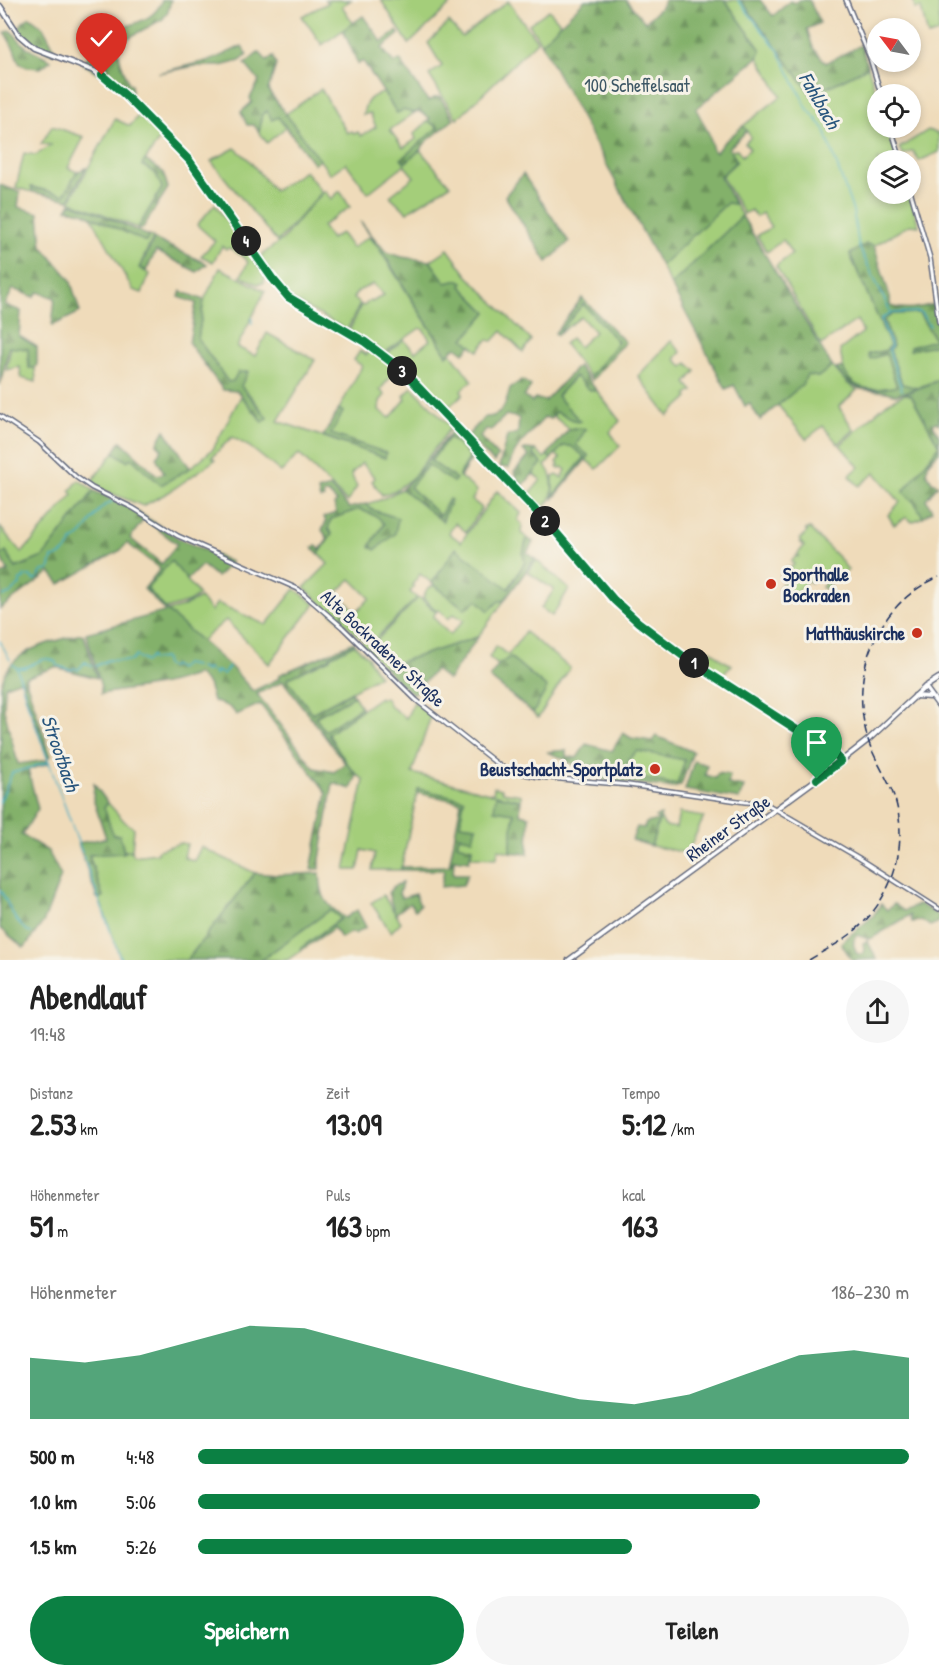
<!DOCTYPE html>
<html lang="de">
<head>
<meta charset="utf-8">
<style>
	:root { --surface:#fff; --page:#f6f6f6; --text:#222; --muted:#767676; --accent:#0b8043 }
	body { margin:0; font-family:"Patrick Hand",sans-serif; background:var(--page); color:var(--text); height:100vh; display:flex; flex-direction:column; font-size:22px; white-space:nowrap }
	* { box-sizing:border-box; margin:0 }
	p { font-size:20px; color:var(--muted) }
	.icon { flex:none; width:33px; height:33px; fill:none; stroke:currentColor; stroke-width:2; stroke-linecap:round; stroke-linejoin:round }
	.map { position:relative; height:960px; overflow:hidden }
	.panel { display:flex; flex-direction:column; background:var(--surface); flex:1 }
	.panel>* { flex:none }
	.needle { width:39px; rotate:302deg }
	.controls { position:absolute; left:867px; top:18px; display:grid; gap:12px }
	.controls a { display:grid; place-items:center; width:54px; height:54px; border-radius:50%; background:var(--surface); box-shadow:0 3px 9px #0003; font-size:30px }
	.pin { position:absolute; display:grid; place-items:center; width:51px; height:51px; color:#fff; margin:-62px -26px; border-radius:50% 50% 50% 0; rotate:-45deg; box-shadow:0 0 6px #0007 }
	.pin .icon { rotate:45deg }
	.km { position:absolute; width:30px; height:30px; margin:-15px; border-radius:50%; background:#222; color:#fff; font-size:16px; line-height:30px; text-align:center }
	.round { display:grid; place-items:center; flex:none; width:63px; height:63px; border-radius:32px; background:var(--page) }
	.summary { display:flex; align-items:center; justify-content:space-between; height:102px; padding:0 30px }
	h1 { font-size:33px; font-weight:800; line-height:45px }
	.figures { display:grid; grid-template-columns:repeat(3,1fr); gap:9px; height:102px; padding:6px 30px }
	.figures div { display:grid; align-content:center }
	.figures b { font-size:30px; font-weight:800 }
	.figures small { font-size:16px; font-weight:400 }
	.figures p { font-size:16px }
	.chart { height:168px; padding:12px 30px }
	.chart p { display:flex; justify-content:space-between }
	.chart svg { width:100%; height:108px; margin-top:6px; fill:var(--accent); opacity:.7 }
	.cta { display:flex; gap:12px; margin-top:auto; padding:12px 30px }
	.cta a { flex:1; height:69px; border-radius:36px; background:var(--accent); color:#fff; font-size:24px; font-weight:800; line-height:69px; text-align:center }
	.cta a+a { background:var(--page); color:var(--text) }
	ul { padding:0 30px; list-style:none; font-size:20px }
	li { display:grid; grid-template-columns:96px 72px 1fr; align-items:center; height:45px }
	li i { height:15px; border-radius:8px; background:var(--accent) }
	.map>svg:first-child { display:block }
	.grass { fill:#a4ce7a; stroke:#607e6c; stroke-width:1.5 }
	.forest { fill:url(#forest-firs); stroke:#4f7064; stroke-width:1.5; fill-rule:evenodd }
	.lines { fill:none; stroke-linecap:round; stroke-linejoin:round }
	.stream { stroke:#45aec4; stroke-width:1.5 }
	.tertiary-casing { stroke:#656b7e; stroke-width:6 }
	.secondary-casing { stroke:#656b7e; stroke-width:7 }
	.tertiary { stroke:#fff; stroke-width:3 }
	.secondary { stroke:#fff; stroke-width:4 }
	.rail { stroke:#1b2f5e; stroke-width:1.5; stroke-dasharray:9 4.5; stroke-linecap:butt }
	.route-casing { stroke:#fff; stroke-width:12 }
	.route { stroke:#0b8043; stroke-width:8 }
	.poi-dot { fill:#c8321e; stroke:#f7f3e8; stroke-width:2 }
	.labels { text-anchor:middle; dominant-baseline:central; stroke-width:6; stroke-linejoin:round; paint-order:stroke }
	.park-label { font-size:18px; fill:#3d5765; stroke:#f7f3e8 }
	.poi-label { font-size:18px; font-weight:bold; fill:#1b2f5e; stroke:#f7f3e8; text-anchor:end }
	.street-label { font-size:18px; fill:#1b2f5e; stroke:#f7f3e8 }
	.water-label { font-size:20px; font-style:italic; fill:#28557d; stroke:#f7f3e8 }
</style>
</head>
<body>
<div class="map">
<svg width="939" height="960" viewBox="0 0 939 960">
	<defs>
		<pattern id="forest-firs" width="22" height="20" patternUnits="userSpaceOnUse" patternTransform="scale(1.5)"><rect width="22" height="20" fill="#83b16a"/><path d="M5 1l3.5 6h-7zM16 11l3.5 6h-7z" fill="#6a905a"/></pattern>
	</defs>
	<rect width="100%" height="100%" fill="#f7f3e8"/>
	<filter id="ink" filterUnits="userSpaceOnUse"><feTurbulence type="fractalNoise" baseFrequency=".0167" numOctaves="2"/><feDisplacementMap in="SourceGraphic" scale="12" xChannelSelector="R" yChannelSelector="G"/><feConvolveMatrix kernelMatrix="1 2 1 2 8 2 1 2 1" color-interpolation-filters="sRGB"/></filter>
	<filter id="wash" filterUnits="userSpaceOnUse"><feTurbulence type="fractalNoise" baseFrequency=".008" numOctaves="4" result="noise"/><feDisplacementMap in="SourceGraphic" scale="24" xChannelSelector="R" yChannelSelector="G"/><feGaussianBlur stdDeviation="1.35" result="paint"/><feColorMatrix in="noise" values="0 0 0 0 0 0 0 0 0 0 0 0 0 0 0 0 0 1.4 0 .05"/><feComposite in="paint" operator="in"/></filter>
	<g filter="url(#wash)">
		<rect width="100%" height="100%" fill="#efdbba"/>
		<g class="grass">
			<polygon points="325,0 351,0 342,6 353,23 322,45 302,16 328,3"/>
			<polygon points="381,0 455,0 409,44"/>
			<path d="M725 0H741L812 95 868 67 877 96 878 128H888L898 160H878V194H909L919 226 909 225 874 246 866 244 850 255 890 345 887 350 868 355 870 359 886 353 897 387C882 389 858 393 847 378 842 371 842 359 840 350L863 332 857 320 821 345 776 266 792 254 783 240 767 252 757 236 771 227 762 213 756 217 751 210 744 214 721 176 737 161 731 151 737 149 742 156 750 149 745 143 751 137 743 126 781 96 758 57 761 50Z"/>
			<polygon points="913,0 939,0 939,33 928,36 921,8 915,9"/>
			<polygon points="508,1 537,41 457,119 429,75 442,66 428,43 449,22 462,37"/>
			<polygon points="549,10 561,24 541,43 529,24"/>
			<path d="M321 89 347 133 352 131 354 134 358 132 361 136 376 127 370 113 363 115C365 102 370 95 384 93L397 113 403 110 414 113 390 130 403 148 416 139 414 134 428 121 438 127 402 159 405 163 420 150 450 185 407 212 390 196 414 177 404 165 368 193 346 163 330 174 286 114Z"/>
			<polygon points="267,111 278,117 286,127 267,143 259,132 263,114"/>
			<polygon points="139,115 161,137 142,165 156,174 162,188 138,228 70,201 115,119 130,126"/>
			<polygon points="52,126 84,137 68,168 77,172 64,195 32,187 33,192 16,188 24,153 36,155 51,145 41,144"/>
			<polygon points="928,130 939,134 939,152 919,161 913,151 903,155 899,148"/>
			<polygon points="235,148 248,159 274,191 305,171 322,192 277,242 211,161"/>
			<polygon points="325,191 331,199 340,191 350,207 322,226 331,239 341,233 352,248 368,237 376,244 447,355 451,353 472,381 461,390 463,394 444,411 404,371 385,355 404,340 415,352 430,340 424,330 420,328 384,353 349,331 361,305 364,306 370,300 372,302 384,295 373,284 358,291 353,298 360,304 347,330 294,301 282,290 259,257 283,239 307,209"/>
			<polygon points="727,203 735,204 742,216 671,285 661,266 663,263"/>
			<polygon points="215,204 265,276 264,283 257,284 241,276 248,262 241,255 230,248 226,249 222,246 213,262 201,256 215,241 197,225"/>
			<polygon points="91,216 145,241 149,236 153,237 139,268 150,274 142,293 133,290"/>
			<polygon points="448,249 467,275 531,340 523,352 502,331 493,341 487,340 478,351 464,339 487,312 461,286 462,282 459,280 446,283 430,261"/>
			<path d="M220 268 265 291 237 347 255 356 267 333 315 360 278 421 385 458 386 453 330 434 343 412 339 409 362 366 354 360 360 351 367 355 370 349 396 370 380 390 385 395 380 401 379 410 390 418 406 399 404 396 412 387 451 427 413 477 396 490 382 495 372 481 375 478 362 463 351 474 357 487 347 502 299 454 281 472 250 447 232 437 212 457 215 460 169 492 143 506 103 490 92 481 114 452 127 461 131 458 161 484 190 468 213 449 241 396 263 422 267 418C259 407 243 381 228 382L198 339 204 300Z"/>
			<polygon points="583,304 618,342 590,377 564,344 571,338 579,347 595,332 581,317 557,335"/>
			<polygon points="919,313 935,340 910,347 910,350 938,344 939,379 917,388 902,384 890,350 893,346 884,320 893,314"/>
			<polygon points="671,341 681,352 675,359 683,367 687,363 696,371 686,383 693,391 687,395 688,398 668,416 638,376"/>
			<polygon points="11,347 28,349 29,368 35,368 36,382 21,378 20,367 6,370"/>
			<polygon points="832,366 848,384 857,390 839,407 854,430 838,444 823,426 806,439 778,405 802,385 807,375 818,377"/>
			<polygon points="576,376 588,389 597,391 620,421 610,432 620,446 597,469 586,460 589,456 576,446 575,428 569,429 553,416 556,411 578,422 580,421 557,396"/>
			<polygon points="904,394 911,394 939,446 904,492 915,503 923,517 912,522 907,517 894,525 888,515 900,502 875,473 859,486 849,476 859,467 840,445 887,403"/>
			<polygon points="449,437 467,453 469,459 459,476 477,491 472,500 482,508 466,532 455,523 449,533 461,542 497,491 521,513 518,520 522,524 521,533 527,538 523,554 525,562 508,589 456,549 432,583 420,574 412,585 414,587 410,592 417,598 366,648 361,644 363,641 342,621 347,602 356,612 370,598 351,579 337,592 345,600 341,621 304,588 328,564 319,554 332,534 328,529 331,519 359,509 378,517 384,524 370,546 375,549 398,518 372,510 366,504 380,500 402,489 443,521 449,499 440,516 410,487 428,465 453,482 455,478 431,461"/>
			<polygon points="563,446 571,446 585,457 553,496 553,477 557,475 562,478 566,470 562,467 559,469 557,467 559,465 557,462 560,458 555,454"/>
			<path d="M535 450 544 458 547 455 551 459 545 466C553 473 554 490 550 500 547 504 543 508 540 512L527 497 541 480 533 474 542 463 533 454Z"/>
			<polygon points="79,480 94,491 43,557 15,568 6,553 0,556 0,527 22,553 73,494 70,491"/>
			<polygon points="807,529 810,529 840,559 848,570 833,582 831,582 825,589 822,587 825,583 829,583 829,580 825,580 817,574 811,583 807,580 794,597 778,589 783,583 785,584 781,575 787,567 790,569 794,564 791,562 796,556 799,557 797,555 804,546 800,542 800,539 807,532 805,530 807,531"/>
			<polygon points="171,560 199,595 189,602 166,609 147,589"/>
			<polygon points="536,560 569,589 552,616 541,608 554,590 528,572"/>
			<polygon points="434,585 465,609 477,599 504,601 478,637 384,667 367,650 418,598 420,598 436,612 433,617 450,635 464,620 453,614 448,619 439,610 437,611 423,598 427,589"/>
			<polygon points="295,589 315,604 269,664 226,620 201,641 167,611 182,607 200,598 211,611 217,603 266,625"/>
			<polygon points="525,632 570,668 538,718 533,713 547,688 510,657 498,665 489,657 496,646 508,655"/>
			<polygon points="355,644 357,647 369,658 368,659 379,676 312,713 286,679 330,659 330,657"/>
			<polygon points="711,650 722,660 732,665 720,677 697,662"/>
			<polygon points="354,696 361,707 325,731 315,717"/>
			<path d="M380 697 381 699 385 697 390 706 406 718 414 702 431 716 412 773 493 794 494 787 502 789V792L521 795V800L496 795 514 812 510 852 498 849 497 858 471 857 472 848 457 845 459 836 476 827 460 824 464 799 418 789 401 870H372L375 853 362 850 358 870H345L364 780C348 769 339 750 328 734Z"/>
			<path d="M637 750 685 760C686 768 679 777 677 785L634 777 626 767 629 759Z"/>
			<polygon points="108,803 125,822 134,828 132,850 124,851 120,836 113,836 103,807"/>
			<polygon points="679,813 704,817 687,853 651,846 659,820 655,817 661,815 660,818 665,826 676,828"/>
			<polygon points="181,843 187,844 184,857 194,861 201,847 255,873 187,960 121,960 99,898 103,897 89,855 132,851 133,856 158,853 158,850"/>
			<polygon points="383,895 401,922 391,932 371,903"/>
			<polygon points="330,910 341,918 301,948 302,950 287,960 261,960"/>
		</g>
		<g class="forest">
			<path d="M162 0H171L168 11 163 19 117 44 121 63 129 84 131 85 132 92 129 97 112 81 83 64C90 52 100 40 112 33 131 22 154 23 162 0Z"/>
			<polygon points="585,0 626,0 645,22 662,6 664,0 725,0 761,50 758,57 696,109 709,134 713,151 716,152 723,143 743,126 747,131 729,148 737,161 720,177 735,204 727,203 661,266 541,43"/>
			<polygon points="741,0 760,0 773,16 790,1 795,3 799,0 809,0 820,23 807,29 813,48 826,63 861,45 868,67 812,95"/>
			<polygon points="363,16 382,42 397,31 399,34 382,48 394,63 400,60 428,101 436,97 440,97 454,119 426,142 420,150 405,163 401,159 438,127 428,121 430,118 418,111 414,113 403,110 397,113 363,61 358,64 343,30"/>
			<polygon points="30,17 43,27 54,48 53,54 35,46 18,31 22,23"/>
			<polygon points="10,30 26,47 51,60 41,68 27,67 19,63 14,49 5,33"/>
			<polygon points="242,46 247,55 240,61 220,66 195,66 158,73 214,59"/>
			<polygon points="259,52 267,61 273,57 276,65 268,90 320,160 314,164 278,117 272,120 267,111 263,114 259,132 254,125 247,125 241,112 252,102 250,98 259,81 245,64"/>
			<polygon points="145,160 163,172 168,188 142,229 138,228 162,188 156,174 142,165"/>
			<polygon points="86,168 69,200 33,192 31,187 64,195 77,172"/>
			<polygon points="523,174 569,242 547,262 505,196"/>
			<polygon points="0,185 20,192 18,207 39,213 42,246 70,279 80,312 52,326 55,298 38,292 34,297 13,289 5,305 21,311 19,336 37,347 37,364 35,368 29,368 28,349 9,347 0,385"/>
			<polygon points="71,203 94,211 149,236 146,242 82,212 67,209"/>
			<polygon points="742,216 832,366 818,377 807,375 802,385 760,420 750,404 745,406 734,385 726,389 671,285"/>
			<polygon points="360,221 386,252 402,257 430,261 446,283 459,280 463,282 461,286 487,312 464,339 471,345 464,353 456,347 447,355 386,258"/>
			<polygon points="154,239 207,264 197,272 156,251 146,271 140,268"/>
			<path d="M866 244 874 246 890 297V306C906 311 918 308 934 304L939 332V347L937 344 910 350V347L935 340 919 313 893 314 884 320 893 346 890 350 902 384 917 388 896 395 887 392 860 389 850 384 836 369 843 367C851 393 876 391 897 386L886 354 870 359 868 354 887 350 890 345 850 254Z"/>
			<polygon points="181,291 204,300 198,339 228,382 233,381 238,372 248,372 241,386 268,418 263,422 237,391 223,390 189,343 196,303 179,297"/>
			<polygon points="582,298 625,342 592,380 590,377 618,342 583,304 557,335 555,333"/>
			<path d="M578 366 597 391 588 389 575 376 557 396 580 421 578 422 556 412 550 419 545 417C533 431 512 448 509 468L499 467 507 436 518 433 519 418 506 415 491 430 486 429 480 437 498 456 494 462 467 436 485 417C503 418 506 403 510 388L522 380 531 386 524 397 532 402 535 398 545 401Z"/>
			<polygon points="939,380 939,424 936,422 933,424 939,436 939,452 929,462 926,472 932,482 938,485 926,499 932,510 923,517 915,503 903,492 939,446 911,395 904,394"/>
			<polygon points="339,409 343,412 331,434 386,453 385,458 323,436"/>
			<polygon points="575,428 586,429 576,445 589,456 553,499 553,496 585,457 571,446 563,446 551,459 547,455 569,429"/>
			<polygon points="165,430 190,468 161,485 131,458 127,461 114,452 121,441 157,475 164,473 156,457 162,449 157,444"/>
			<polygon points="453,430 476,452 460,477 459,475 469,459 467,453 449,437 431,461 456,479 453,482 428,465 410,487 440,516 449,499 451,500 442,521 402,489 414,477"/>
			<polygon points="525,449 535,450 533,454 542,463 522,487 514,472 529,456 523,450"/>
			<polygon points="330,487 349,508 366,504 372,510 398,518 395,534 375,550 370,546 384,524 378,517 359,509 331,519 328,529 332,534 319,554 313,548 316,545 320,550 328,539 322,530 326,522 324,517 336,513 334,504 337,502 328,493 323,494 324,498 320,499 318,491"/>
			<path d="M94 491 132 508 178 538 231 562 217 577 202 565 187 580 171 561 147 589 166 609 164 610 144 589 160 569 127 543 121 550 60 584 50 572 0 609V597L2 595 0 576 8 571 0 556 6 552 16 568 43 557ZM144 519 177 544 162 564 130 538Z"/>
			<polygon points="527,538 533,542 527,553 535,559 504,601 499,601 489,611 477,600 465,609 432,583 456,548 509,589 525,562 523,554"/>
			<path d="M167 611 231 667 253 691 280 678 279 675 354 642 355 644 330 656V658L287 679 312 713 351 692 354 696 315 717 325 731 361 707 362 709 328 734C337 748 346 764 357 775L351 789 333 783 320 859V869H311L327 793 260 704 236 715C232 705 222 705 213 701L208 684 197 674C167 687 133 688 101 694V687L86 633ZM283 681 345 763 334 772 314 768 257 694Z"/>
			<path d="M81 634 84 635 97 678 55 667 25 678 51 756 48 757 21 680 5 686 4 710 18 764 48 760 49 763 28 770 38 809 22 835 48 851 61 876 44 921 25 947H23L0 928 1 685C10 648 50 643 81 634Z"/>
			<polygon points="478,637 448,680 435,670 413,694 398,682 384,667"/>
			<polygon points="510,657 547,688 533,713 490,678 498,665"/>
			<path d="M623 733 631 738 652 741 656 736 693 752 681 785 674 788 600 779 601 767 579 766 567 762 565 759 547 752 566 750V756L577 758 586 744 612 751ZM637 751 685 760 677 785 634 777 626 767 629 759Z"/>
			<polygon points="694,761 707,765 705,775 715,778 718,773 730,775 728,784 744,787 739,799 685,790"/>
			<polygon points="94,784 108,803 104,807 113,835 120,835 124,853 89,855 103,897 97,898 78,843 106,838 93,799"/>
			<polygon points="418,789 464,799 460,824 476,826 473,839 459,836 457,844 472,848 469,861 454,859 453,874 468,874 463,885 441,887 444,870 401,870 401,867 449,866 461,802 417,793"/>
			<polygon points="496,795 521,800 520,814 529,816 528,854 510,852 514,813 494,810"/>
			<polygon points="659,820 651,846 632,840 637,827 644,828 646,823"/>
			<path d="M255 873 277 875 320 873C321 898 325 904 345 918L357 910 366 927 355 934 351 932 341 938 334 928 302 950 301 948 341 919 330 910 261 960H187Z"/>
			<polygon points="402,883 399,894 402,898 415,894 420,905 415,910 410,903 395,914 388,893 394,886"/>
			<path d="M881 904 887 910 894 904 904 911 920 904 939 916V922L930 926 921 920 912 922 910 915 872 938 868 939 857 935C851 941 854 947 857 954H863L864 949 863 943 867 941 877 959 852 960 841 943 873 916Z"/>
		</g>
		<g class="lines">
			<g class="stream">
				<polyline points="738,0 778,50 807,108 824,128 853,211 859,247 891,313 881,319 891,346 889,350 902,390"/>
				<polyline points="892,313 920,312 930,326"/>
				<polyline points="252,318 252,324"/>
				<path d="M4 595V596L10 594C13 591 16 587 20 585V580L24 579V576H31L33 580 38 578 42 571 49 570 52 558C59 558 70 549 71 542 91 533 92 508 113 501"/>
				<polyline points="0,641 10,660"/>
				<polyline points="12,664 17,668 28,705 82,853"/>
				<polyline points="96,666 108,660 131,661 136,656 146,662 151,656 152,660 163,658 165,660 166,666 171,667 173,665 178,669 185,664 195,666"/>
				<path d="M18 668C32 670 41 652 56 662V665L70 670 75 668 78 670 85 662 92 666"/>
				<polyline points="200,668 206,671 208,668 215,675 216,671 223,674 229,667"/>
				<polyline points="0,802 12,773 49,762"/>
				<polyline points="83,856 121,960"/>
				<path d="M0 890C11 906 12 923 31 933"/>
			</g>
		</g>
	</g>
	<g filter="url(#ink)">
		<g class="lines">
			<g class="tertiary-casing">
				<g id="tertiary">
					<polyline points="846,0 870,58 881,94"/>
					<polyline points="891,128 901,160"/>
					<polyline points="910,190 930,258 939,322"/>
					<polyline points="0,416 39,442 76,477 92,488 133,508 178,536 298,589 342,627 416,700 500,766 511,771 539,777 629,785 745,802 765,803 859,858 939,909"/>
				</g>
			</g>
			<g class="secondary-casing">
				<g id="secondary">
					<polyline points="0,6 19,35 34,48 94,71 111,82 125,95 189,160 272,278 288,297 365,342 403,371 555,531 614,600 638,622 687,659 830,750 841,761"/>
					<polyline points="925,687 939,706"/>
					<polyline points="915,696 931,697"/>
					<polyline points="569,960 836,765 868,740 925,687 939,678"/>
				</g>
			</g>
			<use href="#tertiary" class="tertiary"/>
			<use href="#secondary" class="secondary"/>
			<path class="rail" d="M809 960C822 952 836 945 848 936 890 905 910 849 895 799 887 775 871 756 866 732 850 670 879 602 939 577"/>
		</g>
	</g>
	<g class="lines" filter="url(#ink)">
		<g class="route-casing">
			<polyline id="route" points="102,75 125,95 189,160 272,278 288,297 365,342 403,371 555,531 614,600 638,622 687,659 836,755 841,761 817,779"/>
		</g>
		<use href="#route" class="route"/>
	</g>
	<g class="poi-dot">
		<circle cx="771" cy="584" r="6"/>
		<circle cx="917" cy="633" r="6"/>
		<circle cx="655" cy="769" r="6"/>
	</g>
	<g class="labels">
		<g class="park-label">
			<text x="637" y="85">100 Scheffelsaat</text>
		</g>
		<g class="poi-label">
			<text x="783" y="574" text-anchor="start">Sporthalle<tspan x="783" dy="21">Bockraden</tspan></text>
			<text x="905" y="633">Matthäuskirche</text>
			<text x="643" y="769">Beustschacht-Sportplatz</text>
		</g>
		<g class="street-label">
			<text transform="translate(383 648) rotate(43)">Alte Bockradener Straße</text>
			<text transform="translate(728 828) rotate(-36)">Rheiner Straße</text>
		</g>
		<g class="water-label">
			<text transform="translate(820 100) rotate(60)">Fahlbach</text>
			<text transform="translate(61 753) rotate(71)">Strootbach</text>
		</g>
	</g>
</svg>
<div class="controls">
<a><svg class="needle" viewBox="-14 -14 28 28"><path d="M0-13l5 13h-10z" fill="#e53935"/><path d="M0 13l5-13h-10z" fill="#767676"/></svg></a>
<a><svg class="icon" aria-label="locate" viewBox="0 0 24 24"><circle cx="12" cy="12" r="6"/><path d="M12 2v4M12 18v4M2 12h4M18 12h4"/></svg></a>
<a><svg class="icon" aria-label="layers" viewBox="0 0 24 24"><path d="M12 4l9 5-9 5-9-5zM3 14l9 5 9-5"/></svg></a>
</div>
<div class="pin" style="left:817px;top:779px;background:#1e9e55"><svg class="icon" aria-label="arrive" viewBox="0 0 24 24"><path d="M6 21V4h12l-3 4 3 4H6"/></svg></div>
<div class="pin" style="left:102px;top:75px;background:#d93025"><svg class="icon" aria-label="check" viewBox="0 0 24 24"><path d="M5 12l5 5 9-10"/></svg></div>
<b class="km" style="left:694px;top:663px">1</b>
<b class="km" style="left:545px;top:521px">2</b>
<b class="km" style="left:402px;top:371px">3</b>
<b class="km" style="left:246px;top:241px">4</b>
</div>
<section class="panel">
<div class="summary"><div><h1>Abendlauf</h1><p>19:48</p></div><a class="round"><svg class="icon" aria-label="share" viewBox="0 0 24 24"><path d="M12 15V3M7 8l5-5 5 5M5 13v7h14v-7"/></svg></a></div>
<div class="figures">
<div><p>Distanz</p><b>2.53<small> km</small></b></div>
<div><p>Zeit</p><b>13:09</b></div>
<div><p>Tempo</p><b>5:12<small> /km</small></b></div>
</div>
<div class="figures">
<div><p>Höhenmeter</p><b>51<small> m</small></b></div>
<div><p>Puls</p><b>163<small> bpm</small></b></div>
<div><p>kcal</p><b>163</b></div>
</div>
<div class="chart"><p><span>Höhenmeter</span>186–230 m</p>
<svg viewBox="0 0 160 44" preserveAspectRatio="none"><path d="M0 44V19L10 21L20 18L30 12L40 6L50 7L60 13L70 19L80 25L90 31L100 36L110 38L120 34L130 26L140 18L150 16L160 19V44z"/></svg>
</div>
<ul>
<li><b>500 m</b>4:48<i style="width:100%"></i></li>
<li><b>1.0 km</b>5:06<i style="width:79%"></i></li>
<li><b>1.5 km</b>5:26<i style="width:61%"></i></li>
</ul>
<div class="cta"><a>Speichern</a><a>Teilen</a></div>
</section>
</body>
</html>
